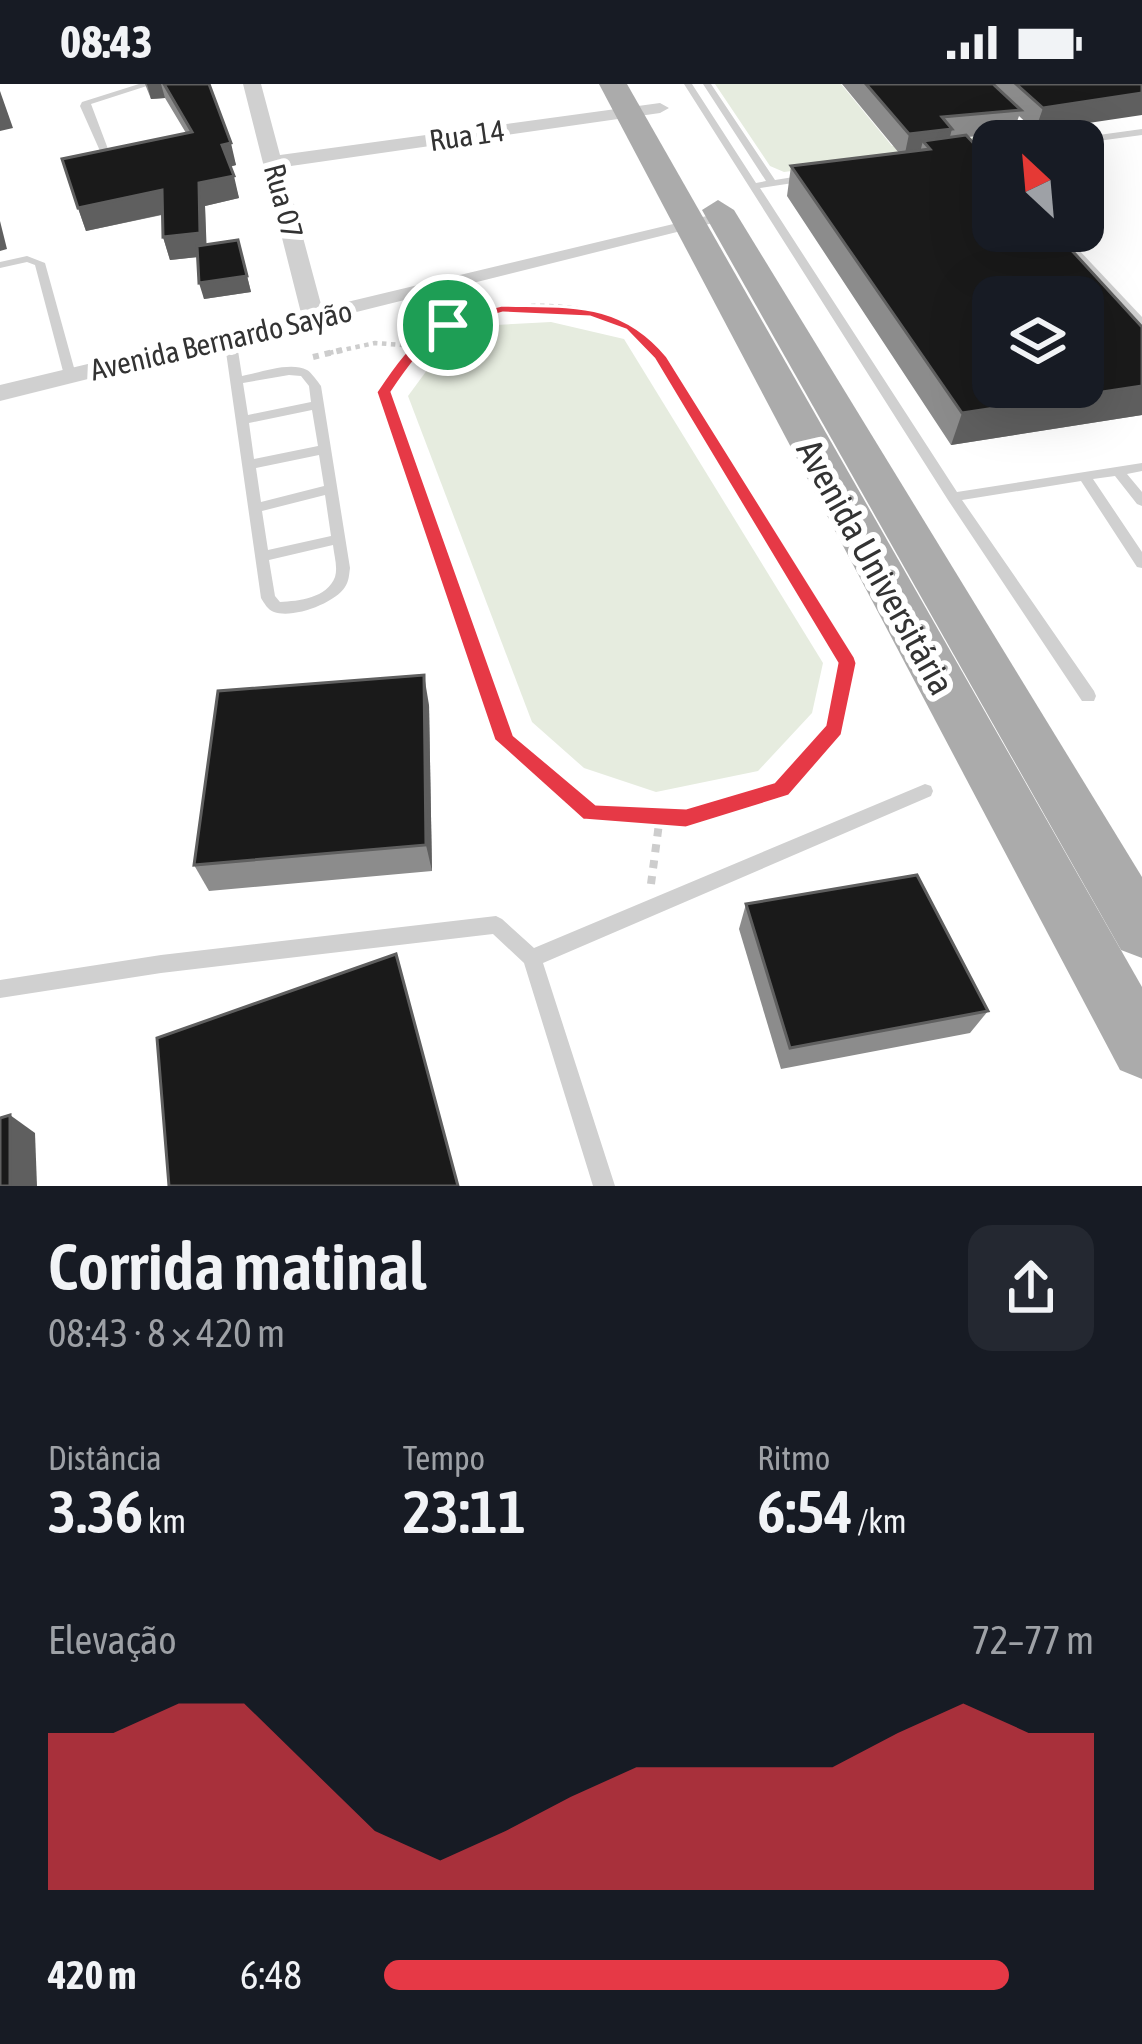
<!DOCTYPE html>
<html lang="pt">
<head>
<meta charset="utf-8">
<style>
	:root { --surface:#171b24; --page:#242831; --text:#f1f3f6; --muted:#9ea1a6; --accent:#e63946 }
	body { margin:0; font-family:"Asap Condensed",sans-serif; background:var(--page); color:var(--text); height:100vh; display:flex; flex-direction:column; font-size:45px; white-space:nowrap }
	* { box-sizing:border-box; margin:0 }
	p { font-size:39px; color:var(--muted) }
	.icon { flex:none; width:66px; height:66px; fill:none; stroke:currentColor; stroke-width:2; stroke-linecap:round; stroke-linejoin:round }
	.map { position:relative; height:1102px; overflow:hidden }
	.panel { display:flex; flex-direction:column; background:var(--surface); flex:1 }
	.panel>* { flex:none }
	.needle { width:78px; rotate:334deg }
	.buttons { position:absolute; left:972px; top:36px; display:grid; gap:24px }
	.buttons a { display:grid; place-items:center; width:132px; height:132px; border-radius:24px; background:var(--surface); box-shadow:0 12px 48px #0002; font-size:60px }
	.pin { position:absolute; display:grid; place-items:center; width:102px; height:102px; color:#fff; margin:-51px; border:6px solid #fff; border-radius:50%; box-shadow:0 3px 12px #0007 }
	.round { display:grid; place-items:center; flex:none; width:126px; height:126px; border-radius:24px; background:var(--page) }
	.head { display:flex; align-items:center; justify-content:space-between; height:204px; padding:0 48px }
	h1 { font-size:66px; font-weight:600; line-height:90px }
	.figures { display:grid; grid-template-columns:repeat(3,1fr); gap:18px; height:204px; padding:12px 48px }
	.figures div { display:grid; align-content:center }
	.figures b { font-size:60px; font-weight:600 }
	.figures small { font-size:33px; font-weight:400 }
	.figures p { font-size:33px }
	.chart { height:336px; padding:24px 48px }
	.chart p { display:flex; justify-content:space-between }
	.chart svg { width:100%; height:216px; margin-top:12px; fill:var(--accent); opacity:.7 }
	ul { padding:0 48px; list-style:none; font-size:39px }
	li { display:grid; grid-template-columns:192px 144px 1fr; align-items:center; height:90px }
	li i { height:30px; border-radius:15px; background:var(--accent) }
	.status { display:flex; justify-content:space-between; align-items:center; height:84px; padding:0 60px; background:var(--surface); direction:ltr }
	.status svg { height:33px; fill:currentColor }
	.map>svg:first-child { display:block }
	.green { fill:#e6ecdf }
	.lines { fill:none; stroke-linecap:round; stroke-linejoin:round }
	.path-far2 { stroke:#cdcdcd; stroke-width:4.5; stroke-dasharray:4.5 4.5; stroke-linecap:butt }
	.path-far1 { stroke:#cdcdcd; stroke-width:6; stroke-dasharray:6 6; stroke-linecap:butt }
	.path { stroke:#cdcdcd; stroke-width:8; stroke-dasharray:8 8; stroke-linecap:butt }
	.service { fill:#d0d0d0; fill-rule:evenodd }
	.minor { fill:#d0d0d0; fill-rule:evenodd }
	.primary { fill:#ababab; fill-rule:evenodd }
	.wall { fill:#8c8c8c }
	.shaded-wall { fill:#5f5f5f }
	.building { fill:#1a1a1a; stroke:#5f5f5f; stroke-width:3; fill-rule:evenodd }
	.route { fill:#e63946; stroke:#fff; stroke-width:3; fill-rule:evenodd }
	.labels { text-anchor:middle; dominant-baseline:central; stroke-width:12; stroke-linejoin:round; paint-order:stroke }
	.far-street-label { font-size:30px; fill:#333; stroke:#fff }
	.street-label { font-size:36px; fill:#333; stroke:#fff }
</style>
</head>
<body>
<div class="status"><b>08:43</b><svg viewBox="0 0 49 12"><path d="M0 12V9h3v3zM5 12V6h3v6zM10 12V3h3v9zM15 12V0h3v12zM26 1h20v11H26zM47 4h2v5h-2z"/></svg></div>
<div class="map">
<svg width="1142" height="1102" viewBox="0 0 1142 1102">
	<rect width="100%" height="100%" fill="#fff"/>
	<g class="green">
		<polygon points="715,0 841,0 892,62 1020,48 1026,56 784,88 770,82"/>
		<polygon points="551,238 624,255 823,579 812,629 758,687 656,708 584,684 532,638 408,312 444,263 496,241"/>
	</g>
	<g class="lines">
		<g class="path-far2">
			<polyline points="329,269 375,259 415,262"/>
			<path d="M408 269C452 220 554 210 613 235 632 242 644 255 657 269"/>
		</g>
		<g class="path-far1">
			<polyline points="411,266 384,308 484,594"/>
			<polyline points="654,266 847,579 837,627"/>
			<polyline points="313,273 342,266"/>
			<polyline points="476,572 495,627"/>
		</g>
		<g class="path">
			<polyline points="494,624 505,656 591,730 685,734 781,706 834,644 838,624"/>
			<polyline points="651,800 660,732"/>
		</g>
		<g class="service">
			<polygon points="139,0 153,0 91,20 108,65 100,67 80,22 82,18"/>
			<polygon points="684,0 692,0 756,99 766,97 703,0 711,0 775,96 806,91 811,94 806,97 760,104 957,408 1142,379 1142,387 1127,390 1142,408 1142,422 1137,420 1115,392 1093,395 1142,468 1142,484 1137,483 1081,397 962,416 1094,607 1096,612 1094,617 1082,617 948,416"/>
			<polygon points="969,0 978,0 1039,57 1028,57"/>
			<polygon points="1142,45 1142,51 1083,59 1083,57 1072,57 1077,54"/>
			<polygon points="984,67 993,74 993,83 979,70"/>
			<polygon points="1050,147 1061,147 1142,233 1142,243 1138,242"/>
			<polygon points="27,172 45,179 76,291 74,294 70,295 64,291 35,181 27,178 0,184 0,178"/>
			<path d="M230 250 236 254 242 292C259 289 290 277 307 286 311 288 318 298 321 302L350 484C349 491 349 497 345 503 335 519 293 535 274 528 268 526 264 519 261 514L224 254ZM289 291 301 292 309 302 311 318 248 331 243 299ZM312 326 318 362 254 375 249 339ZM319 371 324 402 261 418 256 384ZM325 411 331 452 268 466 262 427ZM333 461C334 471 338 483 335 493 327 514 299 517 280 518L275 512 269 476Z"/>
			<polygon points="925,700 931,702 933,707 931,712 543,879 615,1102 593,1102 524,879 493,850 161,889 0,914 0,896 161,871 496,832 502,835 534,864"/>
		</g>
		<polygon class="minor" points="243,0 261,0 280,71 660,19 669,24 660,29 284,83 322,224 711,131 721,137 0,317 0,301 301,229"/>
		<g class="primary">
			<polygon points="599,0 627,0 1142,903 1142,995 1120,986"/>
			<polygon points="718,116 734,126 1142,793 1142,874 1121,866 702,126"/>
		</g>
	</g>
	<g class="wall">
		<polygon points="145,0 209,0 236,81 230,83 239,114 205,122 206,161 238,156 251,208 204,215 198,173 170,176 163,153 162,131 86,147 78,124 186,49 165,14 151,15"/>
		<polygon points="842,0 1142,0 1035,47 1019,32 1013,49 968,53 1142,243 1142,331 951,361 787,112 791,82 899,69"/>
		<polygon points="429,621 432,787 209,807 194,781"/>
		<polygon points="746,820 988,927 970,949 781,985 739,845"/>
	</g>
	<g class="shaded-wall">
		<polygon points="147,0 161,0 165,14 151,15"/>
		<polygon points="0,7 13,44 0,47"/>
		<polygon points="1142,9 1142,31 1035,47 1043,24"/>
		<polygon points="952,45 946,68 930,65 923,57 919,72 904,74 909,50"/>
		<polygon points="231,59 236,81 228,83 222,61"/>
		<polygon points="234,92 239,114 205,122 207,172 170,176 163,153 199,99"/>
		<polygon points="162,106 169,129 86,147 78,124"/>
		<polygon points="0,137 7,165 0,167"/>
		<polygon points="247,192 251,208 204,215 199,199"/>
		<polygon points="1142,302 1142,331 951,361 962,329"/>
		<polygon points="424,591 429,621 432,787 426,761"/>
		<polygon points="10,1031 35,1049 37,1102 10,1102"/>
	</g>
	<g class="building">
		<polygon points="164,0 209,0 231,59 222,61 234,92 199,99 200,149 163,153 162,106 78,124 62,75 192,48"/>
		<polygon points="866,0 993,0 1021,26 942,33 952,45 909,50"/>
		<polygon points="1016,0 1142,0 1142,9 1043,24"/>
		<path d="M966 51 993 80V147H1054L1142 243V302L962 329 791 82 930 65 923 57ZM993 213H1083V303H993Z"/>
		<polygon points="238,156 247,192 199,199 197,162"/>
		<polygon points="424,591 426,761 194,781 218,607"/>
		<polygon points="917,791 988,927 790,964 746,820"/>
		<polygon points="396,870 458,1102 169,1102 157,954"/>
		<polygon points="10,1031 10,1102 0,1102 0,1034"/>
	</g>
	<path class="route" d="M502 221C570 223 620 216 667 272L855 573 857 579 842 651 789 712 686 744 583 736 494 656 376 308C417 246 431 239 502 221ZM503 229 590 233 626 246 654 275 837 579 825 641 774 698 686 724 596 720 514 651 392 308C429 253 440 247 503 229Z"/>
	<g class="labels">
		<g class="far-street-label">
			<text transform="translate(467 51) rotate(-8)">Rua 14</text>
			<text transform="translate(284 117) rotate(75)">Rua 07</text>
			<text transform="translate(221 256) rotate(-13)">Avenida Bernardo Sayão</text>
		</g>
		<g class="street-label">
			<text transform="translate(876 483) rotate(61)">Avenida Universitária</text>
		</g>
	</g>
</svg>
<div class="buttons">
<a><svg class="needle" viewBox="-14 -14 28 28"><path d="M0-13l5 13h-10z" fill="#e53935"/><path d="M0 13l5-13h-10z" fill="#9ea1a6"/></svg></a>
<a><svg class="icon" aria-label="layers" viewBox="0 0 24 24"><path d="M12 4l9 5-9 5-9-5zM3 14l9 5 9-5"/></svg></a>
</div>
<div class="pin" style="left:448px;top:241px;background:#1e9e55"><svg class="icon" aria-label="arrive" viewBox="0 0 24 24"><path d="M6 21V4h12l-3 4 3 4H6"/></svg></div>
</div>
<section class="panel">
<div class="head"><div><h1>Corrida matinal</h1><p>08:43 · 8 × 420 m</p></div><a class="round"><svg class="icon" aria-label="share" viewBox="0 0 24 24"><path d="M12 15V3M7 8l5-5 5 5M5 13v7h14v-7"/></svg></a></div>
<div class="figures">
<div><p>Distância</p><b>3.36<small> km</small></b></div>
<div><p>Tempo</p><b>23:11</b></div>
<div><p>Ritmo</p><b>6:54<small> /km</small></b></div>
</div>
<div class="chart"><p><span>Elevação</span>72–77 m</p>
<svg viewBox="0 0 160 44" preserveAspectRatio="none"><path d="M0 44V12L10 12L20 6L30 6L40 19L50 32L60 38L70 32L80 25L90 19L100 19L110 19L120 19L130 12L140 6L150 12L160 12V44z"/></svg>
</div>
<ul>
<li><b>420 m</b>6:48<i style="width:88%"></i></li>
</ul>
</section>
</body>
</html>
